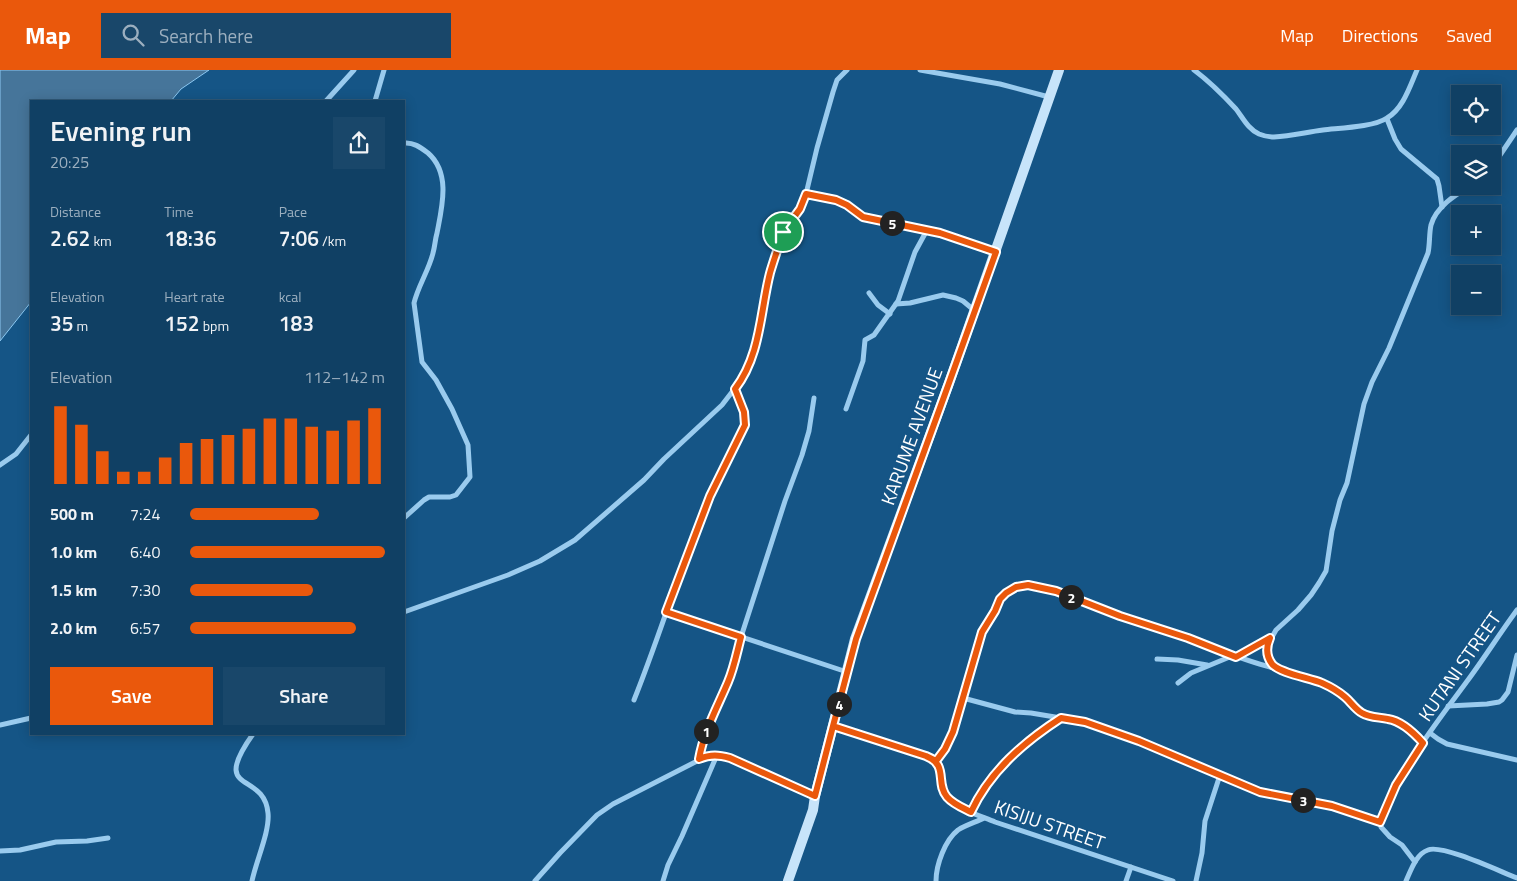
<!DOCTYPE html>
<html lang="en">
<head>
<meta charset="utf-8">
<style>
	:root { --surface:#104064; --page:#19476a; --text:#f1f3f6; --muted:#9cafbf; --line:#305978; --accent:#ea580c }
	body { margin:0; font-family:"Titillium Web",sans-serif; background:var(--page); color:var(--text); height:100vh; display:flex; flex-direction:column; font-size:19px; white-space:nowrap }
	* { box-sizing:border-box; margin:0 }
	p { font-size:16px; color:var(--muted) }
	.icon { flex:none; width:28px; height:28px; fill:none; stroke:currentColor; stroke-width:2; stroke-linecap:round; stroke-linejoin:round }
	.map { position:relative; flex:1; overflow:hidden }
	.side { position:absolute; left:30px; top:30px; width:375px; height:635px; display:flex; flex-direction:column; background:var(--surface); border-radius:0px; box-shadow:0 2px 12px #0003,0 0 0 1px var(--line) }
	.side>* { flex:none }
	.controls { position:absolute; left:1451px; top:15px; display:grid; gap:10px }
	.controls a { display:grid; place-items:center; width:50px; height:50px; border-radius:0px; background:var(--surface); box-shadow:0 2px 12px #0003,0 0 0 1px var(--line); font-size:25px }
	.pin { position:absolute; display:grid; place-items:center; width:42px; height:42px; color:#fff; margin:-21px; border:2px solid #fff; border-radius:50%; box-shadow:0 1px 5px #0007 }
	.km { position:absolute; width:25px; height:25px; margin:-12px; border-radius:50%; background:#222; color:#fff; font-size:14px; line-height:25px; text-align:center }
	.round { display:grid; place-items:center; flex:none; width:52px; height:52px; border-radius:0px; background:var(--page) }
	.headline { display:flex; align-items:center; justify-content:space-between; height:85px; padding:0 20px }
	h1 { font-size:28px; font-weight:600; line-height:38px }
	.figures { display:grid; grid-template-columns:repeat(3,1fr); gap:8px; height:85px; padding:5px 20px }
	.figures div { display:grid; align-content:center }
	.figures b { font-size:21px; font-weight:600 }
	.figures small { font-size:14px; font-weight:400 }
	.figures p { font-size:14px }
	.chart { height:140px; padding:10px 20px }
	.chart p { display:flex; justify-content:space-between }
	.chart svg { width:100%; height:90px; margin-top:5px; stroke:var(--accent); stroke-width:6 }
	.action { display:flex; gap:10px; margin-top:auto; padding:10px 20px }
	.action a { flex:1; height:58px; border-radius:0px; background:var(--accent); color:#fff; font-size:20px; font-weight:600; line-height:58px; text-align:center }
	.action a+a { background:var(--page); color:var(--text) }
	ul { padding:0 20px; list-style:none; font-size:16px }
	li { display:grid; grid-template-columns:80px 60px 1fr; align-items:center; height:38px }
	li i { height:12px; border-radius:6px; background:var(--accent) }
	header { display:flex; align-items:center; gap:30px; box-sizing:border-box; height:70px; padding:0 25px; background:var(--accent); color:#fff }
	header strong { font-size:24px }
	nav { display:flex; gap:28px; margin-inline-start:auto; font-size:18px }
	.search { width:350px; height:45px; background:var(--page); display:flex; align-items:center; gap:12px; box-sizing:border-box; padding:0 18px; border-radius:0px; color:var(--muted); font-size:19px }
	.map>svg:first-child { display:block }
	.water { fill:#46759a; stroke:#8cc8f1 }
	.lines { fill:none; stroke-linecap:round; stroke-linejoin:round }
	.street { stroke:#9acbee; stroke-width:5 }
	.secondary { stroke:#c7e4fa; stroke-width:10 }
	.route-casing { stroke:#fff; stroke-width:10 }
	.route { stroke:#ea580c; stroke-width:6 }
	.labels { text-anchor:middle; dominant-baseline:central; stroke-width:4.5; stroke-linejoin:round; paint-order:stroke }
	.street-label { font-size:19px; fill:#fff; stroke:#155586 }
</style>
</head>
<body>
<header>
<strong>Map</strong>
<div class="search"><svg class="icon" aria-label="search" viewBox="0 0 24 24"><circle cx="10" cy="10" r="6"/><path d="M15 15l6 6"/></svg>Search here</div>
<nav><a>Map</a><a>Directions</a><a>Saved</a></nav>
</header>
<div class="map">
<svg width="1517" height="811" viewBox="0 0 1517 811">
	<rect width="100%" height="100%" fill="#155586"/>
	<polygon class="water" points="0,0 209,0 181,19 171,31 31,31 31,232 0,271"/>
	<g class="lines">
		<g class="street">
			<polyline points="920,0 1000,14 1049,27"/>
			<path d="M1194 0C1209 11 1223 25 1236 39 1243 48 1248 59 1259 64 1264 66 1269 67 1274 67 1291 66 1307 62 1323 60 1340 58 1374 57 1387 48 1403 39 1410 16 1417 0"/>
			<polyline points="326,31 354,0"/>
			<polyline points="375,31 384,0"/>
			<polyline points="1387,49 1395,69 1401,79 1437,109 1439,116 1442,137"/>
			<path d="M404 73C413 72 420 77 428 83 451 103 442 137 437 163 435 170 435 176 433 183 429 200 418 216 414 233L422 292 436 310 452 339 468 375 470 407 456 425 450 427H429L424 430 404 448"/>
			<polyline points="1492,97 1517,60"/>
			<polyline points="806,124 836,130 847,135 863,147 940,163 995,182"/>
			<polyline points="869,223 878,235 890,244"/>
			<polyline points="896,234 910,233 943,225 956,228 963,231 975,241"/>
			<polyline points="846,339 863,291 865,270 874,265 898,231 915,182 927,160"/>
			<polyline points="0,395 16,384 31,365"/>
			<polyline points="404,542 508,505 540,491 575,470 644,410 664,389 722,335 742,309 757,272 770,204 775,188 783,163 800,139 806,124 817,78 833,22 837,10 847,0"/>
			<polyline points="666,542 847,602"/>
			<polyline points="1236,587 1270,569"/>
			<polyline points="1157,589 1178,590 1207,595"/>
			<polyline points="1178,613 1191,603 1232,586"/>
			<polyline points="963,628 1015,642 1031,643 1085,652 1166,682 1260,722 1333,736 1380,752"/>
			<path d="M634 630C661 563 681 493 710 427 720 402 735 379 745 355L744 342 735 319"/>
			<polyline points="1448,636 1487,634 1499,632 1502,630 1508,622 1517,585"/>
			<polyline points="0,655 31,648"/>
			<path d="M833 656 926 686C948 694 936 711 946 726 954 738 981 746 995 752L1173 811"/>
			<polyline points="1430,663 1438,669 1447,674 1517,690"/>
			<path d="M1423 673 1396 651 1390 649 1368 646 1363 644 1346 628 1333 618 1320 612 1278 599 1272 594 1267 584V576L1276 560 1298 540 1311 525 1319 513 1326 501 1332 461 1340 430 1347 413 1364 334 1372 312 1389 278 1428 183C1430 174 1429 164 1431 155 1436 137 1455 125 1470 116"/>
			<polyline points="699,689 702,676 707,659 728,611 741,567 785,431 802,385 809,361 814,328"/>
			<path d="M936 691C958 663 964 623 974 589 977 579 979 568 984 560 990 548 1002 523 1014 518 1039 508 1095 537 1119 546 1142 554 1165 560 1188 568 1218 579 1246 592 1278 599"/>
			<path d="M971 742C990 702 1024 671 1061 648"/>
			<polyline points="0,781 20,780 56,772 87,771 108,768"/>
			<path d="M1415 792 1402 775 1390 767 1381 757C1377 728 1449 636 1468 610 1485 587 1500 563 1517 540"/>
			<path d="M252 811C256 791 270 761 268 743 264 700 209 726 253 664"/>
			<polyline points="535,811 560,783 597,745 613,734 707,686 717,685 730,688 815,726"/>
			<polyline points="663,811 668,795 682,766 717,685"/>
			<path d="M936 811C936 795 945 770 958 760 966 755 976 752 984 748"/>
			<polyline points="1126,811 1131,797"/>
			<polyline points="1196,811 1202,783 1205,751 1220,705"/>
			<path d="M1406 811C1411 800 1416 784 1428 780 1442 774 1501 802 1517 808"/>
		</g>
		<polyline class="secondary" points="788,811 813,740 815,726 855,569 949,313 1059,0"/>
	</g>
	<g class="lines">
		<g class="route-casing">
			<path id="route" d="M783 162C779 176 774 189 770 203 760 242 761 285 735 319L744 342 745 355 710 426 666 542 741 567C737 582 734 598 728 612 717 638 704 661 699 689 711 684 719 685 730 688L815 726 833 656 926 686 936 691 945 679 953 662 982 562 995 541 1000 529 1006 523 1016 517 1028 515 1056 521 1120 546 1188 568 1236 587 1270 568C1266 577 1266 586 1272 594 1279 603 1310 608 1322 613 1331 617 1338 621 1345 627 1351 632 1355 639 1362 643 1370 648 1380 647 1388 649 1401 651 1415 664 1423 673L1396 715 1380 752 1332 736 1260 722 1139 671 1085 652 1061 648C1024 672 990 701 971 742 963 738 953 734 947 727 935 713 949 695 926 686L833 656 856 569 949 313 996 182 940 163 863 147 847 135 836 130 806 124 800 139 783 162"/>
		</g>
		<use href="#route" class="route"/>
	</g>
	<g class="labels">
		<g class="street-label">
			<text transform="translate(911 366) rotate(-70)">KARUME AVENUE</text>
			<text transform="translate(1459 596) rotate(-55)">KUTANI STREET</text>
			<text transform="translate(1050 754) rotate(19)">KISIJU STREET</text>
		</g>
	</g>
</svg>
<div class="controls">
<a><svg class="icon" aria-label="locate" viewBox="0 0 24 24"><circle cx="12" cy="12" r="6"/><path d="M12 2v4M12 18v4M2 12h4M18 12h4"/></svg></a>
<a><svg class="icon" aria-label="layers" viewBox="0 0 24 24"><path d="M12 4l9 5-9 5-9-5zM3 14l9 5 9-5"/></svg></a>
<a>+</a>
<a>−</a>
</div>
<div class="pin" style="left:783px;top:162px;background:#1e9e55"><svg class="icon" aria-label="arrive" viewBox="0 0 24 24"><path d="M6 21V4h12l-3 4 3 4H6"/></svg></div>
<b class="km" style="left:706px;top:661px">1</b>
<b class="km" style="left:1071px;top:527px">2</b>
<b class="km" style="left:1303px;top:730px">3</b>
<b class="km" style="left:839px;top:634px">4</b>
<b class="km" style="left:892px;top:153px">5</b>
<section class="side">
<div class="headline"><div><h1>Evening run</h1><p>20:25</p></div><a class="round"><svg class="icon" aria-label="share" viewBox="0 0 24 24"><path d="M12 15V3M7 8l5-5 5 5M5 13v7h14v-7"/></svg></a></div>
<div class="figures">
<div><p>Distance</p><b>2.62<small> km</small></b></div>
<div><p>Time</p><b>18:36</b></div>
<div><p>Pace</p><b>7:06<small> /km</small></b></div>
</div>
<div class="figures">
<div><p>Elevation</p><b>35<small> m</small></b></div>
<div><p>Heart rate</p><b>152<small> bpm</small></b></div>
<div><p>kcal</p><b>183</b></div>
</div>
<div class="chart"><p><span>Elevation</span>112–142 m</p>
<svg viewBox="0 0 160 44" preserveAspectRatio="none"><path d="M5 44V6M15 44V15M25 44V28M35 44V38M45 44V38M55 44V31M65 44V24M75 44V22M85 44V20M95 44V17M105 44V12M115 44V12M125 44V16M135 44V18M145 44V13M155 44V7"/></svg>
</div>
<ul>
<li><b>500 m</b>7:24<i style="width:66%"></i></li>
<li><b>1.0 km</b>6:40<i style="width:100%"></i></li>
<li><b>1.5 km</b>7:30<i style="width:63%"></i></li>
<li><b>2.0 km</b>6:57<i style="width:85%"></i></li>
</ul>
<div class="action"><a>Save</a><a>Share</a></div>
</section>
</div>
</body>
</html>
